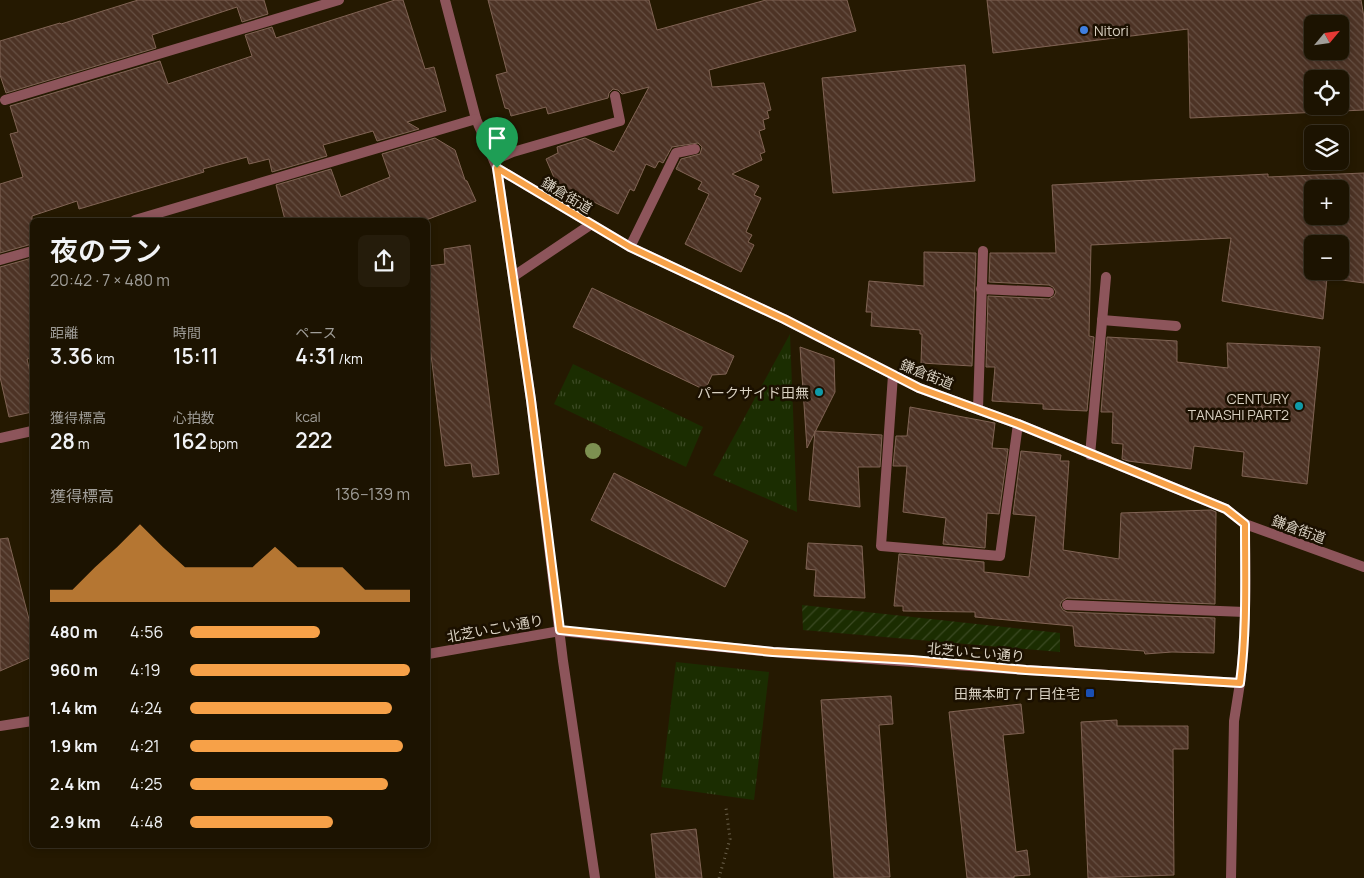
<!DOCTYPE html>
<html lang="ja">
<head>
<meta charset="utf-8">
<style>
	:root { --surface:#1c1301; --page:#251c0b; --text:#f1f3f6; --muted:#a09e99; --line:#3a3223; --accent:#f7a148 }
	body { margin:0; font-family:Manrope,"Noto Sans JP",sans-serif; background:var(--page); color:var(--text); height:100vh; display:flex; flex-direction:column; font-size:19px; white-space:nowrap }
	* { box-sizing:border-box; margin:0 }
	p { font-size:16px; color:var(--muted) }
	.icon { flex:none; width:28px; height:28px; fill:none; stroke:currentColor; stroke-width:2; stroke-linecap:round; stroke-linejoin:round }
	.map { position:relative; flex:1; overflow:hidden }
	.panel { position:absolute; left:30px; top:218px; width:400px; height:630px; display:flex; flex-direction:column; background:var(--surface); border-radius:8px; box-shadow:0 2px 8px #0003,0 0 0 1px var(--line) }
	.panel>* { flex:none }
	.needle { width:32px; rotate:61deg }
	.tools { position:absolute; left:1304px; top:15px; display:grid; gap:10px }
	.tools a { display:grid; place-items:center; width:45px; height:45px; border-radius:8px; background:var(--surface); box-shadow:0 2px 8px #0003,0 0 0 1px var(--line); font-size:25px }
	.pin { position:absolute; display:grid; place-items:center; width:42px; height:42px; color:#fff; margin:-51px -21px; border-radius:50% 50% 50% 0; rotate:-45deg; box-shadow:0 0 5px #0007 }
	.pin .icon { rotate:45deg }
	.round { display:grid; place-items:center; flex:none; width:52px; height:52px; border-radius:8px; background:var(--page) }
	.summary { display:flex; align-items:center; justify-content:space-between; height:85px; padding:0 20px }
	h1 { font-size:28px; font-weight:600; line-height:38px }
	.stats { display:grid; grid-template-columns:repeat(3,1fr); gap:8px; height:85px; padding:5px 20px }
	.stats div { display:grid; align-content:center }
	.stats b { font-size:21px; font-weight:600 }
	.stats small { font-size:14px; font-weight:400 }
	.stats p { font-size:14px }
	.chart { height:140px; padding:10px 20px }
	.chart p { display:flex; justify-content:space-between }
	.chart svg { width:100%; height:90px; margin-top:5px; fill:var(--accent); opacity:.7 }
	ul { padding:0 20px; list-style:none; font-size:16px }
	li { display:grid; grid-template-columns:80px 60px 1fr; align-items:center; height:38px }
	li i { height:12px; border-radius:6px; background:var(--accent) }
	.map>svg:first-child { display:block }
	.grass { fill:url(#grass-tufts) }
	.garden { fill:url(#garden-furrows) }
	.building { fill:url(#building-back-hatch); stroke:#806354; fill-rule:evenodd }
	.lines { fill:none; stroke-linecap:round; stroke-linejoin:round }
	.path { stroke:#6d634e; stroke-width:3; stroke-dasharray:1 4; stroke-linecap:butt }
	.service { stroke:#8d555b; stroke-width:10 }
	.minor { stroke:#8d555b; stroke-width:10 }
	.tertiary { stroke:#8d555b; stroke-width:10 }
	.tree { fill:#7d9151 }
	.route-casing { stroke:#fff; stroke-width:10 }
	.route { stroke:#f7a148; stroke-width:6 }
	.shop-dot { fill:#3f7fe0; stroke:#1b1000; stroke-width:2 }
	.culture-dot { fill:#0f9aa8; stroke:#1b1000; stroke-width:2 }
	.transit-dot { fill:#1a4fb4; stroke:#1b1000; stroke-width:2 }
	.labels { text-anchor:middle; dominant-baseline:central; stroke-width:5; stroke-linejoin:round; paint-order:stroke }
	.poi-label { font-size:14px; fill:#d9d1c2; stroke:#1b1000; text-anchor:end }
	.street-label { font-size:14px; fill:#d9d1c2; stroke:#1b1000 }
</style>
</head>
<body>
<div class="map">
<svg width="1364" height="878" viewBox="0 0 1364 878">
	<defs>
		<pattern id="grass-tufts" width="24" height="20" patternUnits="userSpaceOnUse" patternTransform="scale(1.25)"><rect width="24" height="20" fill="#1b2d01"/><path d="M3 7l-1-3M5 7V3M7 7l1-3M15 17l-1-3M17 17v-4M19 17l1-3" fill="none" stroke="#3c4a24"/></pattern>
		<pattern id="garden-furrows" width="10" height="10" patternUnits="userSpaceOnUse" patternTransform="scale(1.25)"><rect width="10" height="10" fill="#1b2d01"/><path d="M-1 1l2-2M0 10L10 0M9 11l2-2" fill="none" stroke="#3c4a24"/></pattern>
		<pattern id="building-back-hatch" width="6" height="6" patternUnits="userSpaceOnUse" patternTransform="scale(1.25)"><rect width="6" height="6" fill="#4d3325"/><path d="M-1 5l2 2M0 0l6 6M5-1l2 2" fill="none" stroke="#665043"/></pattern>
	</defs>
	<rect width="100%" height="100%" fill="#251901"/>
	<g class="grass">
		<polygon points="790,334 797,512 713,475"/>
		<polygon points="573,364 703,427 686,467 554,404"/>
		<polygon points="676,662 769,672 754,800 661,787"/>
	</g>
	<polygon class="garden" points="802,605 1060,633 1060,652 803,630"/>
	<g class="building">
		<polygon points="138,0 264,0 268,14 242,22 237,7 152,35 156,48 6,93 0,75 0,41 60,23 61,24"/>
		<polygon points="395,0 403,0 425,69 434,67 446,111 407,122 419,129 377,141 373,131 323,145 327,156 272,172 269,159 249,164 247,157 203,169 204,172 79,209 77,201 32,216 32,244 0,253 0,184 23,177 10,134 18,132 10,106 160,61 168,84 252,56 245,35 272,27 276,38"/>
		<polygon points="488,0 649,0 657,30 766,0 847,0 856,31 709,70 712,87 764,83 771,110 767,111 769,118 763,120 765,129 759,131 765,152 760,154 762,160 732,174 759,186 754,195 761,198 746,232 752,235 748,242 754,245 741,272 685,244 709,194 698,189 702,182 676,169 681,159 700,154 702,147 698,143 672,147 663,163 659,161 655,168 646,164 634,191 630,189 618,214 592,201 591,204 559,189 546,159 558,153 557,147 585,138 614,152 649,87 622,94 618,90 613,89 609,93 608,98 548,114 546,107 511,116 509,109 505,108 496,75 507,72"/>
		<path d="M987 0H1361L1364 17V110L1190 118 1188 29 993 53ZM1312 24H1340V51H1312ZM1312 79H1340V106H1312Z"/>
		<polygon points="965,65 975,181 833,193 822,78"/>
		<polygon points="435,138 455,150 465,180 467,181 476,201 426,220 285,220 276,185 331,169 341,197 390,177 382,154"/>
		<path d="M1364 173V283L1327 278 1323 319 1222 301 1231 238 1091 245 1089 336 1094 337 1087 411 1043 409V404L992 401 995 367H986L988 296 1049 299 1054 296 1056 292 1053 287 1049 285 989 282 990 253H1056L1052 185 1268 174V177ZM1312 189H1340V216H1312ZM1312 244H1340V271H1312Z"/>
		<polygon points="470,245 499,474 473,477 471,463 445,466 428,331 428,266 445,264 444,249"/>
		<polygon points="924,252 976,253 972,366 921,363 922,334 920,334 920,330 871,326 872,312 866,312 869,281 924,286"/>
		<polygon points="32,258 32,358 27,359 32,381 32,412 9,417 0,377 0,267"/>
		<polygon points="592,288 734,356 726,374 712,375 705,390 573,327"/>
		<polygon points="1107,337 1177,341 1177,362 1228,368 1227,343 1320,347 1307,484 1242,476 1244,452 1194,446 1191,469 1128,461 1122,459 1123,444 1112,443 1113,412 1101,412"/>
		<polygon points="800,347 834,359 835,392 807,448"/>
		<polygon points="910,407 995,423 992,448 1008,449 999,514 987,513 985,548 943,544 946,518 903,512 907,466 893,466 896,436 907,436"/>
		<polygon points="815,431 882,435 880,467 858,467 860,507 809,500"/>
		<polygon points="1021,451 1061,455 1060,461 1069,461 1063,550 1119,559 1121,513 1211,510 1216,512 1215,604 1067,598 1062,601 1060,605 1063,610 1067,612 1215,618 1214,653 1172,652 1145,654 1144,651 1075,646 1073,626 975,617 975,612 903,611 903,606 894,606 899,554 984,562 984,572 1029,577 1036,516 1013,514"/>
		<polygon points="614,473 748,541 725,587 591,520"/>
		<polygon points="8,538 32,631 32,657 0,671 0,539"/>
		<polygon points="808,543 862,546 865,598 814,596 816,570 806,569"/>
		<polygon points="891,696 893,724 879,725 890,877 834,878 821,700"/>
		<polygon points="1021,704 1024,733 1003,735 1016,852 1027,850 1030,875 1014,876 1014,878 967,878 949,712"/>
		<polygon points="1117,720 1117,726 1188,726 1188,749 1173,749 1174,875 1088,878 1081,722"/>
		<polygon points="696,829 702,878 656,878 651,834"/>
	</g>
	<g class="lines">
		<polyline class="path" points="719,878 730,839 726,808"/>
		<polyline class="service" points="494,160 513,152 620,121 615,96"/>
		<g class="minor">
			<polyline points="445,0 476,119 497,168 531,400 563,661 595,878"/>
			<polyline points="5,100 339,0"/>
			<polyline points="497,168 630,247 784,319 919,388 1018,424 1226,509 1245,524"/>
			<polyline points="135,220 476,119"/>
			<polyline points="630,247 676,153 695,149"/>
			<polyline points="0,260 32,251"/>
			<polyline points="514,276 590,225"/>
			<polyline points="981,289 1049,292"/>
			<polyline points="1102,320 1176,326"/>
			<polyline points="893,375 881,546 1000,556 1018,424"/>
			<polyline points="978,409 983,251"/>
			<polyline points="0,438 32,431"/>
			<polyline points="1090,455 1106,277"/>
			<polyline points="1067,605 1245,612"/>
			<polyline points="1231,878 1234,721 1240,683"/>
		</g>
		<g class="tertiary">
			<path d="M428 654 560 631 773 652 1026 670 1240 683C1247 630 1245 577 1245 524L1364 567"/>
			<polyline points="0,726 32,721"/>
		</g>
	</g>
	<circle class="tree" cx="593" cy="451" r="8"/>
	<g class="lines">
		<g class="route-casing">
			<path id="route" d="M497 168 630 247 784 319 919 388 1018 424 1226 509 1245 524C1245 577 1247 630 1240 683L1026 670 912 660 773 652 560 630 531 400Z"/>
		</g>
		<use href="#route" class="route"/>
	</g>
	<circle class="shop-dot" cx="1084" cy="30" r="5"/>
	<g class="culture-dot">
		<circle cx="819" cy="392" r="5"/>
		<circle cx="1299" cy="406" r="5"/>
	</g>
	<rect class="transit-dot" x="1085" y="688" width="10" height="10" rx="2.5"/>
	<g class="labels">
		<g class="poi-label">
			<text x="1094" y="30" text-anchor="start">Nitori</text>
			<text x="809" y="392">パークサイド田無</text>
			<text x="1289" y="398">CENTURY<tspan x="1289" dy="16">TANASHI PART2</tspan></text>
			<text x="1080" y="693">田無本町７丁目住宅</text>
		</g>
		<g class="street-label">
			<text transform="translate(567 195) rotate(31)">鎌倉街道</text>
			<text transform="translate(927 374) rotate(22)">鎌倉街道</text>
			<text transform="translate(1299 529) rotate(20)">鎌倉街道</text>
			<text transform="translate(495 628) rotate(-10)">北芝いこい通り</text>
			<text transform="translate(976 652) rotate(5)">北芝いこい通り</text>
		</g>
	</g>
</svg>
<div class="tools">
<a><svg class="needle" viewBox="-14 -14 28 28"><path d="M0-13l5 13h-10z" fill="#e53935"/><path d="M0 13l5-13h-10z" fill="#a09e99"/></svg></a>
<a><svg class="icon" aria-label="locate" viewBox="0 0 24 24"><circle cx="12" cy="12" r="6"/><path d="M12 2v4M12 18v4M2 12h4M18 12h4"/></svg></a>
<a><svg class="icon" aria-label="layers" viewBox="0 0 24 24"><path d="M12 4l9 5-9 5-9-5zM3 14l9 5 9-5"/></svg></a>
<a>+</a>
<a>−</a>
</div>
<div class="pin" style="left:497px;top:168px;background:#1e9e55"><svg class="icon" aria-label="arrive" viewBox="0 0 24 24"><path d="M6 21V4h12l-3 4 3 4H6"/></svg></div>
<section class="panel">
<div class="summary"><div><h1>夜のラン</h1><p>20:42 · 7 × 480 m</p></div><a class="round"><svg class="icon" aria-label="share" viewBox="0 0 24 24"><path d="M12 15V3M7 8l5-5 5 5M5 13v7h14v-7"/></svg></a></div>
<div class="stats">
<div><p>距離</p><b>3.36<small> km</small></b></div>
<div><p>時間</p><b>15:11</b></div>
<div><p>ペース</p><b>4:31<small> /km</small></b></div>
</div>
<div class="stats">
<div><p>獲得標高</p><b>28<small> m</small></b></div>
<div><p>心拍数</p><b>162<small> bpm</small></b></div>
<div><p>kcal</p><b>222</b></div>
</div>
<div class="chart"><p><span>獲得標高</span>136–139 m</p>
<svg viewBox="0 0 160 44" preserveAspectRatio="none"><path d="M0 44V38L10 38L20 27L30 17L40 6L50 17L60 27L70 27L80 27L90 27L100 17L110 27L120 27L130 27L140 38L150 38L160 38V44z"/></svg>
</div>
<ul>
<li><b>480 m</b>4:56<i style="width:59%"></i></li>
<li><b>960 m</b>4:19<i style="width:100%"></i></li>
<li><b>1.4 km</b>4:24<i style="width:92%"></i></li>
<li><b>1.9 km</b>4:21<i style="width:97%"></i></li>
<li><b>2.4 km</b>4:25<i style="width:90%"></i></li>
<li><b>2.9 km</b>4:48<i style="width:65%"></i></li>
</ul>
</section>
</div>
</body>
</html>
